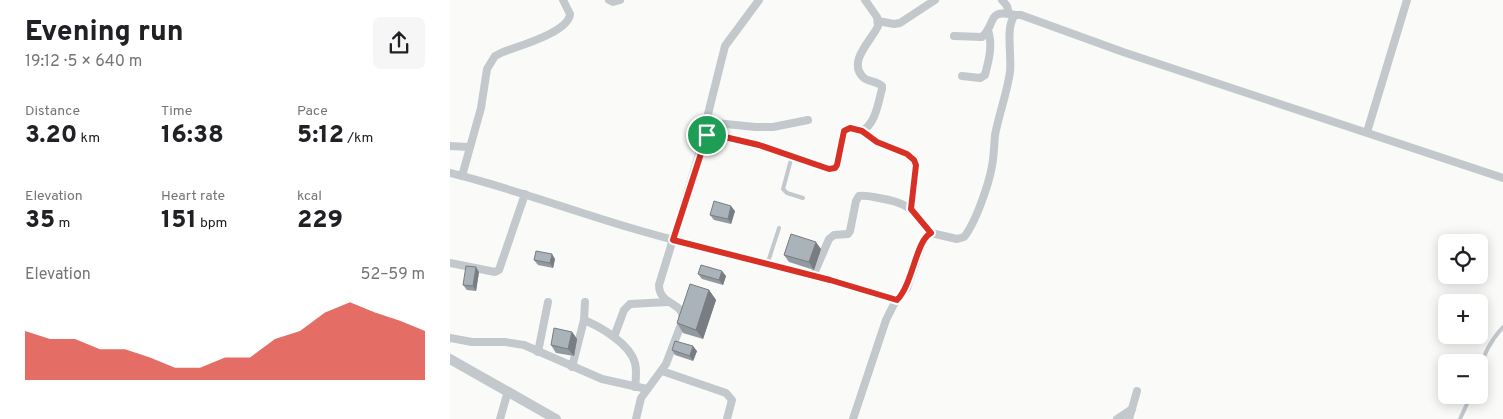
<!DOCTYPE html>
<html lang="en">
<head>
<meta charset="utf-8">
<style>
	:root { --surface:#fff; --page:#f6f6f6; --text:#202124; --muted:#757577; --accent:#d93025 }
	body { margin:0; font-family:Overpass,sans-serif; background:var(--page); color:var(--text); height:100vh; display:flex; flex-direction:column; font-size:19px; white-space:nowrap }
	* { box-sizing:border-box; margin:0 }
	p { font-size:16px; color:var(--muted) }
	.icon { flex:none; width:28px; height:28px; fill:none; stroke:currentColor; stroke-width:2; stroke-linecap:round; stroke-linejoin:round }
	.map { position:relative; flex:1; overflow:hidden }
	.details { display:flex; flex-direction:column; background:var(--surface); width:450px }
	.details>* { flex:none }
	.fabs { position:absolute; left:988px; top:234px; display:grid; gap:10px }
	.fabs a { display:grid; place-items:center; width:50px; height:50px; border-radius:8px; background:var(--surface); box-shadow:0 2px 12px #0003; font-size:25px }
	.pin { position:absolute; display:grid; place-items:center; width:42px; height:42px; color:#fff; margin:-21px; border:2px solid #fff; border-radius:50%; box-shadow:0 1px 5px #0007 }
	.round { display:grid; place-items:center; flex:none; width:52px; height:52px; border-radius:8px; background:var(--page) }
	.head { display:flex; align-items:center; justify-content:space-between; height:85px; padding:0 25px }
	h1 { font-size:28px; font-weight:800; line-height:38px }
	.stats { display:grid; grid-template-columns:repeat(3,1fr); gap:8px; height:85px; padding:5px 25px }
	.stats div { display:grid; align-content:center }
	.stats b { font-size:25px; font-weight:800 }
	.stats small { font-size:14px; font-weight:400 }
	.stats p { font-size:14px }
	.chart { height:140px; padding:10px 25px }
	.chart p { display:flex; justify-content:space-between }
	.chart svg { width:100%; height:90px; margin-top:5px; fill:var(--accent); opacity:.7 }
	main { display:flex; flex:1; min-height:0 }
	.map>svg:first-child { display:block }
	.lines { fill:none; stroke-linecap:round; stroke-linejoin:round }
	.service { stroke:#c3c8cc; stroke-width:4 }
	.minor { stroke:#c3c8cc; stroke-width:8 }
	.tertiary { stroke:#c3c8cc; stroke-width:10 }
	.wall { fill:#929a9f }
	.shaded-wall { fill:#777d82 }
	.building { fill:#aab3b9; stroke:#777d82 }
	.route-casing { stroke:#fff; stroke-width:10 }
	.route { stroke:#d93025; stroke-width:6 }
</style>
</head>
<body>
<main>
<section class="details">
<div class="head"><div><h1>Evening run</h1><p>19:12 · 5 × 640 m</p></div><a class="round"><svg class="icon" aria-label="share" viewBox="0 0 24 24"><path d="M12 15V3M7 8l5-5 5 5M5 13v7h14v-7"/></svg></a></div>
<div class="stats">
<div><p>Distance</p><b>3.20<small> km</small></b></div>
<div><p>Time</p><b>16:38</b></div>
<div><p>Pace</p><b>5:12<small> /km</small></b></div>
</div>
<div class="stats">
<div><p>Elevation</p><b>35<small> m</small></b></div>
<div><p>Heart rate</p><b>151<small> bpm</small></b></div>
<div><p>kcal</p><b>229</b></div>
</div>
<div class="chart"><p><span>Elevation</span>52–59 m</p>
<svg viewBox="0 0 160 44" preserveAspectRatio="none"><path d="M0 44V20L10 24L20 24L30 29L40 29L50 33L60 38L70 38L80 33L90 33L100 24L110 20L120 11L130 6L140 11L150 15L160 20V44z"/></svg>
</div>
</section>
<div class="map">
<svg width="1053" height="419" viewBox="0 0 1053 419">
	<rect width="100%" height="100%" fill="#fafaf8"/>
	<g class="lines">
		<g class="service">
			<polyline points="342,156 333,189 337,193 353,198"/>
			<polyline points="317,265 329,228"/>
			<path d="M1029 372C1034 354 1040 341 1053 327"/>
			<polyline points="1010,419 1021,395"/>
		</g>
		<g class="minor">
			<polyline points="159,0 163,2 170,0"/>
			<polyline points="552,0 557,6 559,14"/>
			<polyline points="428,21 444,24 450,23 485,0"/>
			<path d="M504 36 532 37C548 22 535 9 565 15"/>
			<path d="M512 76 530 78 535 75C539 59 543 46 538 30"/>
			<polyline points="256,122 275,46 309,0"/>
			<path d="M412 131C426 146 460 149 466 165L461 209"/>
			<polyline points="917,132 957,0"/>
			<polyline points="257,135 252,126 256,122 305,127 323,127 358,120"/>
			<polyline points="0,146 19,147"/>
			<path d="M0 173C61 188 120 210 181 228 269 254 359 272 447 300"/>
			<path d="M12 176 31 108 37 69 45 56 53 52C69 46 119 32 120 14L113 0"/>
			<polyline points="0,263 45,272 49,270 75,194"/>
			<path d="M363 276 379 239 384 235 398 234 400 231 406 201 409 196C416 195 423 197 429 198 460 203 462 210 481 233"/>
			<path d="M134 320C151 327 180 344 185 363 187 371 186 379 185 387"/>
			<polyline points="164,337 174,310 180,304 218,302"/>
			<polyline points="0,338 22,342 55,342 74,345 152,379 197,389"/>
			<polyline points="88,352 98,302"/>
			<polyline points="122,367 134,320 135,302"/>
			<polyline points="212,371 276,393 282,400 277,419"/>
			<polyline points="50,419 58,391"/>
			<path d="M186 419 191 398 216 364 232 322C237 301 209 307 209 285L254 138 257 135 262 134 309 145 374 168 379 169 385 168 387 165 394 131 400 128 412 131C426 123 428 103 432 89V86C426 81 419 82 414 78 396 62 422 40 428 26L427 17 415 0"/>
			<path d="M403 419 436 320 444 304 457 288 474 239 481 233 507 239 514 237C525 224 539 184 542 166 544 156 544 146 545 135 549 114 557 93 560 72 562 57 555 26 565 15H571L673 52 1053 178"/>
			<polyline points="667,419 682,409"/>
			<polyline points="679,419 687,391"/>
		</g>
		<polyline class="tertiary" points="0,359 106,419"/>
	</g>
	<g class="wall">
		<polygon points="285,211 281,224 264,220 260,215"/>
		<polygon points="371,249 364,270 339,262 334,255"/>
		<polygon points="105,259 103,268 88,265 84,260"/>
		<polygon points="29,272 26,291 17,290 13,285"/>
		<polygon points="248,274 276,276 273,285 252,279"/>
		<polygon points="259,290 266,300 253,339 233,333 227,323"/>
		<polygon points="122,332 127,339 124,356 106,353 101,345"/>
		<polygon points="222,350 247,351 243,361 225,355"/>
	</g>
	<g class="shaded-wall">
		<polygon points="281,206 285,211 281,224 278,219"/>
		<polygon points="366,242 371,249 364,270 359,262"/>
		<polygon points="102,254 105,259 103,268 100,263"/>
		<polygon points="26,267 29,272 26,291 23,286"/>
		<polygon points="272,271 276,276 273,285 269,280"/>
		<polygon points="259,290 266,300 253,339 246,330"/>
		<polygon points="122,332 127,339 124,356 118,349"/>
		<polygon points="243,346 247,351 243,361 240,356"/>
	</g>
	<g class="building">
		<polygon points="264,201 281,206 278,219 260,215"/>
		<polygon points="341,234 366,242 359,262 334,255"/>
		<polygon points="86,251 102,254 100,263 84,260"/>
		<polygon points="251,265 272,271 269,280 248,274"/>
		<polygon points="16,266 26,267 23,286 13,285"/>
		<polygon points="240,284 259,290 246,330 227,323"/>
		<polygon points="104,328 122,332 118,349 101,345"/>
		<polygon points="225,341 243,346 240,356 222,350"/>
	</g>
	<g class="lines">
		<g class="route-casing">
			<path id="route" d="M400 128 412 131 427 142 457 154 464 160 466 165 461 209 481 233C466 240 463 284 447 300L380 280 223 240 257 135 262 134 309 145 379 169 385 168 387 165 394 131Z"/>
		</g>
		<use href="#route" class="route"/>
	</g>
</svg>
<div class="fabs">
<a><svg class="icon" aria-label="locate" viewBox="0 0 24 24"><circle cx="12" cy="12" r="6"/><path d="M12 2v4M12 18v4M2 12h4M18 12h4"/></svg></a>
<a>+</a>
<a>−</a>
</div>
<div class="pin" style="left:257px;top:135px;background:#1e9e55"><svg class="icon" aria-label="arrive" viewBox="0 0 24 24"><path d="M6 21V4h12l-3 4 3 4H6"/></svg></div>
</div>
</main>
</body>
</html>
